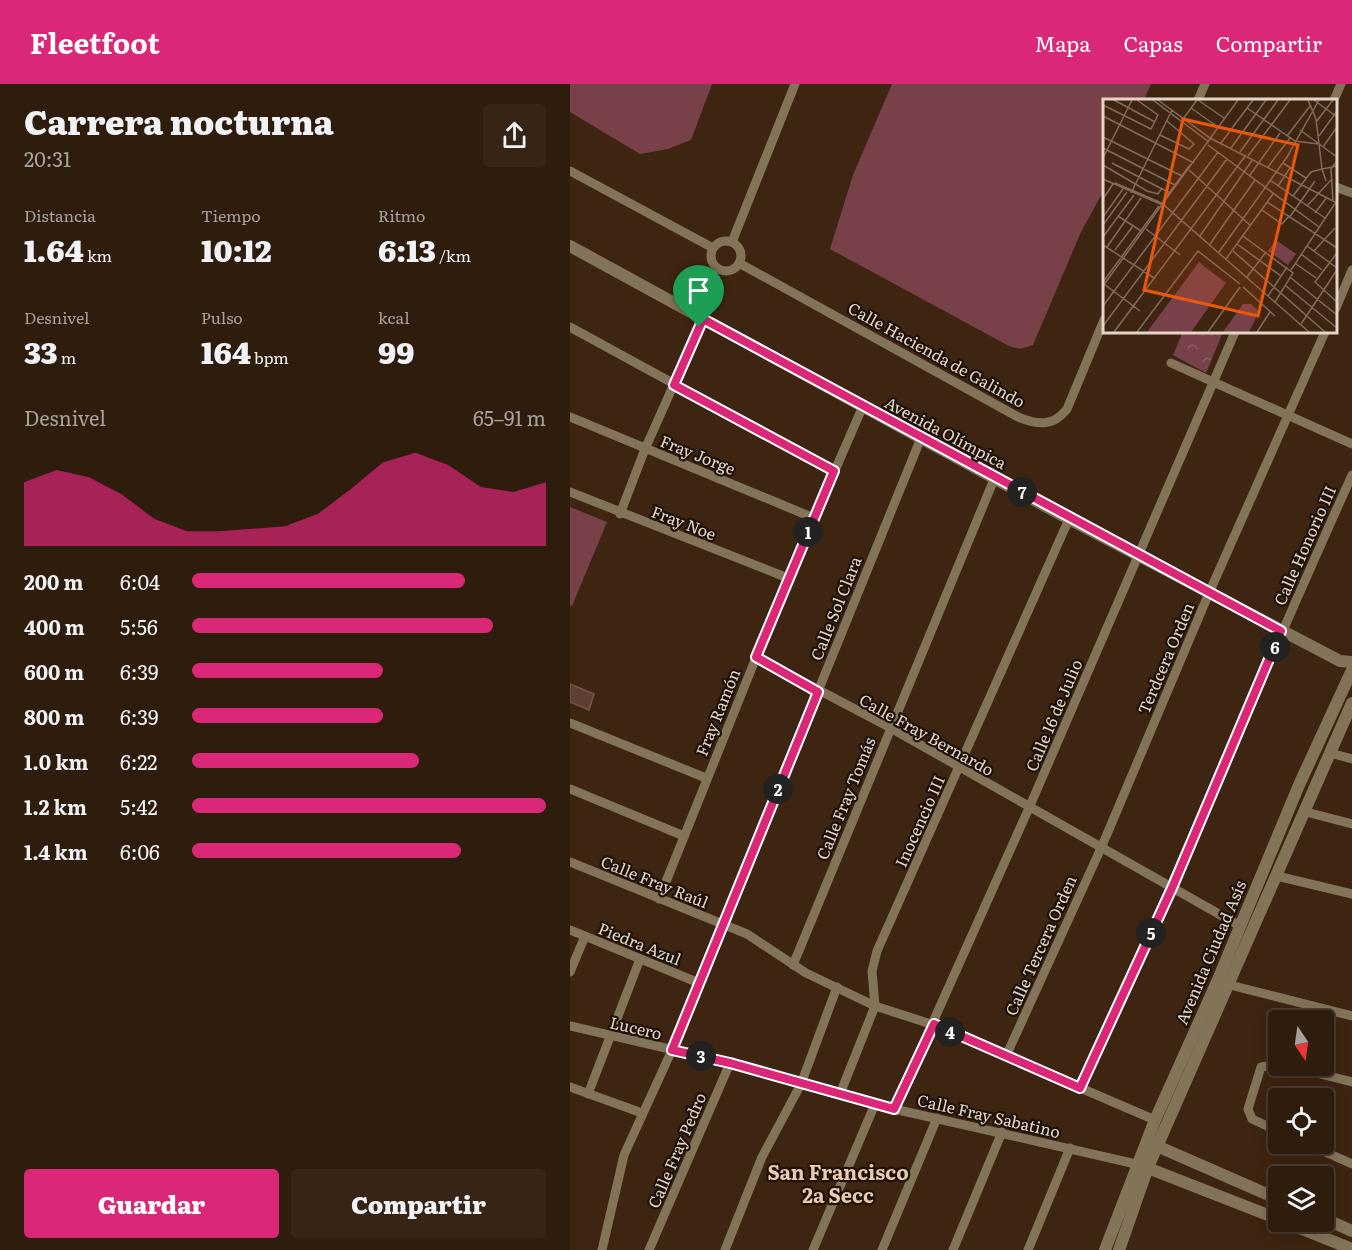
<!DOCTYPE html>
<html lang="es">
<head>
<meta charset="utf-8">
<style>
	:root { --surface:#2e1c0d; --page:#362516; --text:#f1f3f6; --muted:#a7a19d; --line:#493a2e; --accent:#db2777 }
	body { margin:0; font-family:Literata,serif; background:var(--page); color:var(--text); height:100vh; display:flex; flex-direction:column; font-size:22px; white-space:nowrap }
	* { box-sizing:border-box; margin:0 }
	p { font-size:20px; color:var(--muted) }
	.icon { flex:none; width:33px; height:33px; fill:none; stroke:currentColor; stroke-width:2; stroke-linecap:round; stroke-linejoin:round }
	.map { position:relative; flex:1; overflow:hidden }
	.sheet { display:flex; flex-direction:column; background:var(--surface); width:570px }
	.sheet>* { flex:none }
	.needle { width:39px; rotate:167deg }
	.buttons { position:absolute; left:698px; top:926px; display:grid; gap:12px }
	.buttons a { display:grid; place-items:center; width:66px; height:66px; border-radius:6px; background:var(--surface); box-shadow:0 3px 15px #0003,0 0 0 2px var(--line); font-size:30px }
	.pin { position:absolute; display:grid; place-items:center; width:51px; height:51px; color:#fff; margin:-62px -26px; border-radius:50% 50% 50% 0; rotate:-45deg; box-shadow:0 0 6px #0007 }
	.pin .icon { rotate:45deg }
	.km { position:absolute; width:30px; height:30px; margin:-15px; border-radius:50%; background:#222; color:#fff; font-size:16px; line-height:30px; text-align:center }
	.round { display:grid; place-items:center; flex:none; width:63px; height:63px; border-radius:6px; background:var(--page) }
	.summary { display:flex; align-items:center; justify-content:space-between; height:102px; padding:0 24px }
	h1 { font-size:33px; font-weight:800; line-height:45px }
	.stats { display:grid; grid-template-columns:repeat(3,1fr); gap:9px; height:102px; padding:6px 24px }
	.stats div { display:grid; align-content:center }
	.stats b { font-size:30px; font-weight:800 }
	.stats small { font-size:16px; font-weight:400 }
	.stats p { font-size:16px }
	.chart { height:168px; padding:12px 24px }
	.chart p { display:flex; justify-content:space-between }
	.chart svg { width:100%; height:108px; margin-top:6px; fill:var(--accent); opacity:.7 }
	.button { display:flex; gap:12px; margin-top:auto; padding:12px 24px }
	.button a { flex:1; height:69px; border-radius:6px; background:var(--accent); color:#fff; font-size:24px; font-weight:800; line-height:69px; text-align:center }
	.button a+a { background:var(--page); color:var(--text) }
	ul { padding:0 24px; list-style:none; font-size:20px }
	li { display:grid; grid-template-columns:96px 72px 1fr; align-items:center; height:45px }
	li i { height:15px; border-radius:8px; background:var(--accent) }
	header { display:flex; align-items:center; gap:36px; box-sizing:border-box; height:84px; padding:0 30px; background:var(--accent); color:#fff }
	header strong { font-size:28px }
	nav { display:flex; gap:33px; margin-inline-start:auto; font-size:21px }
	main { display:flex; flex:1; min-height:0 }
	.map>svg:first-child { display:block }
	.grass { fill:#784149 }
	.park { fill:url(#park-crowns) }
	.building { fill:#5f3d35; stroke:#78544b; stroke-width:1.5 }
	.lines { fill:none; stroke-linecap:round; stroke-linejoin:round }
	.minor { stroke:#837459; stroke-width:9 }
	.tertiary { stroke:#837459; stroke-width:12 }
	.route-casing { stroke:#fff; stroke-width:12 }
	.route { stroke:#db2777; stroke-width:8 }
	.labels { text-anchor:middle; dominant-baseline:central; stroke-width:4.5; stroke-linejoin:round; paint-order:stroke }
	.street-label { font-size:16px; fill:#e5d4c8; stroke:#1d1109 }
	.quarter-label { font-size:20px; font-weight:bold; fill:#ebcab2; stroke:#1d1109 }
	.inset-road { fill:none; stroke:#816b5a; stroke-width:1.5 }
	.view { fill:#e8590c; fill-opacity:0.15; stroke:#e8590c; stroke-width:3 }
	.inset-edge { fill:none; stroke:#e5d4c8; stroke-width:3 }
</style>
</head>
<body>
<header>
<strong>Fleetfoot</strong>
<nav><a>Mapa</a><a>Capas</a><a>Compartir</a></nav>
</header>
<main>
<section class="sheet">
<div class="summary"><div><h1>Carrera nocturna</h1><p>20:31</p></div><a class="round"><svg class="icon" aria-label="share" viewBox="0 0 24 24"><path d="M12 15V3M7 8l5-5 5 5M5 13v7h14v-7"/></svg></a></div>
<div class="stats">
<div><p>Distancia</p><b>1.64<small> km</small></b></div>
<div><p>Tiempo</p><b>10:12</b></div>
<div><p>Ritmo</p><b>6:13<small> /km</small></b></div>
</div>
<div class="stats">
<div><p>Desnivel</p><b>33<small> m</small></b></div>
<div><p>Pulso</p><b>164<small> bpm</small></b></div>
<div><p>kcal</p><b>99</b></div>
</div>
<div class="chart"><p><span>Desnivel</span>65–91 m</p>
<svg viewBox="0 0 160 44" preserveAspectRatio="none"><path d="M0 44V18L10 13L20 16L30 23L40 33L50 38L60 38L70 37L80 36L90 31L100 21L110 10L120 6L130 11L140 20L150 22L160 18V44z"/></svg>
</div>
<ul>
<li><b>200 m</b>6:04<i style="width:77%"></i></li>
<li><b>400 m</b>5:56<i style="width:85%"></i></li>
<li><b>600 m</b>6:39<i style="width:54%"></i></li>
<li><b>800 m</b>6:39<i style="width:54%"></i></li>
<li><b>1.0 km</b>6:22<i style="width:64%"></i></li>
<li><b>1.2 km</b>5:42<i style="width:100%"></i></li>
<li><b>1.4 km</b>6:06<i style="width:76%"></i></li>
</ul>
<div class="button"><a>Guardar</a><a>Compartir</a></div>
</section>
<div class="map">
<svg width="782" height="1166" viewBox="0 0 782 1166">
	<defs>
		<pattern id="park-crowns" width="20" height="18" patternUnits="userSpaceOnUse" patternTransform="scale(1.5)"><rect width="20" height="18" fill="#784149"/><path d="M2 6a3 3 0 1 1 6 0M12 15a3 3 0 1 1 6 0" fill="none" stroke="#8b5c62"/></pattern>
	</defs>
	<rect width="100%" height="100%" fill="#3e2511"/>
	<g class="grass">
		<polygon points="0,0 142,0 121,56 98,65 70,70 0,28"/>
		<polygon points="322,0 581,0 574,16 534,16 534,106 511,148 463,261 450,265 439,262 260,165 283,91"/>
		<polygon points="0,423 37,438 2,522 0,521"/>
	</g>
	<polygon class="park" points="613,248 653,248 636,289 603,271"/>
	<polygon class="building" points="0,600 24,610 19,626 0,618"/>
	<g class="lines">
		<g class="minor">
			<polyline points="628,16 635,0"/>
			<polyline points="764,16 771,0"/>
			<polyline points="0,87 143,164"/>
			<polyline points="766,103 782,109"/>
			<circle cx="156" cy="172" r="15"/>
			<polyline points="162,158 225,0"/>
			<path d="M169 179 448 333C468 341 483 343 497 325L534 236"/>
			<polyline points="766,224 782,186"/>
			<polyline points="0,243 264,387"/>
			<polyline points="601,279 782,360"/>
			<polyline points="0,333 244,434"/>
			<polyline points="0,408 218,494"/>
			<polyline points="50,430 75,365 133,235"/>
			<polyline points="186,573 319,643 670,842"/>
			<polyline points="0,639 136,694"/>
			<polyline points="760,669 782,675"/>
			<polyline points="0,705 114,752"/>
			<polyline points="736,728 782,740"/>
			<polyline points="0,778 177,850 236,889 305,922 364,941 585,1036"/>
			<polyline points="707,792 782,810"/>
			<polyline points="89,815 218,494 293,322"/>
			<polyline points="0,846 129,899"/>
			<polyline points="223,881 425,393"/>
			<polyline points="0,888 15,852"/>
			<polyline points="652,899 782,932"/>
			<polyline points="0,942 160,979 324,1025 566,1080"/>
			<polyline points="436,972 532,762 639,509 755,248"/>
			<polyline points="708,980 691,983 678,1025 682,1035 708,1047"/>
			<polyline points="715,981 782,998"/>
			<polyline points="0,1003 72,1029"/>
			<path d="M510 1004C604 801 690 595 782 391"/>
			<polyline points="18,1010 70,875"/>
			<polyline points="270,1010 305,922 302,887 307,867 499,435"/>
			<polyline points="324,1025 459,724 665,248"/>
			<polyline points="735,1059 782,1080"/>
			<polyline points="32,1166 54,1071 102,966 351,354"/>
			<polyline points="79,1166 160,979"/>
			<polyline points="155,1166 192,1073 231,1000 267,903"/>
			<polyline points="243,1166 305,1020"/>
			<polyline points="312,1166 367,1034"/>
			<polyline points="383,1166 432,1048"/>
			<polyline points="458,1166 500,1064"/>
		</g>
		<g class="tertiary">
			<polyline points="0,162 499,435 770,577 782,578"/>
			<polyline points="580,1059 708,1115"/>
			<polyline points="570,1081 708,1135"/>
			<polyline points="753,1134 782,1147"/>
			<polyline points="712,1137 782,1165"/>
			<polyline points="535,1166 585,1036 647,898 729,701 782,586"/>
			<polyline points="549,1166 578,1083 782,619"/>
		</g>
	</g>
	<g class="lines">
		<g class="route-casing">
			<polygon id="route" points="133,235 711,547 602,804 510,1004 364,940 324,1025 160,979 102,966 248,608 186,573 264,387 104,301"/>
		</g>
		<use href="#route" class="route"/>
	</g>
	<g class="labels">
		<g class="street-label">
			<text transform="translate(367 270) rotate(29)">Calle Hacienda de Galindo</text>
			<text transform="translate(376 348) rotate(28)">Avenida Olímpica</text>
			<text transform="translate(128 370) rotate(22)">Fray Jorge</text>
			<text transform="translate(114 438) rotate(21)">Fray Noe</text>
			<text transform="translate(734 461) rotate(-66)">Calle Honorio III</text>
			<text transform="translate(265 524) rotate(-68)">Calle Sol Clara</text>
			<text transform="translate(595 574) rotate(-67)">Terdcera Orden</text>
			<text transform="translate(147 628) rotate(-68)">Fray Ramón</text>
			<text transform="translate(483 631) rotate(-67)">Calle 16 de Julio</text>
			<text transform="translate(357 650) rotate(29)">Calle Fray Bernardo</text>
			<text transform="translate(275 714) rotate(-68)">Calle Fray Tomás</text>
			<text transform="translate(349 737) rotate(-66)">Inocencio III</text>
			<text transform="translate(85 797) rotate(22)">Calle Fray Raúl</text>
			<text transform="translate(70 859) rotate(22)">Piedra Azul</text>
			<text transform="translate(470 861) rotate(-66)">Calle Tercera Orden</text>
			<text transform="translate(640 868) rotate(-67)">Avenida Ciudad Asís</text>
			<text transform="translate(66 943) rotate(13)">Lucero</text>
			<text transform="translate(419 1031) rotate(13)">Calle Fray Sabatino</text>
			<text transform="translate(106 1066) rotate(-67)">Calle Fray Pedro</text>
		</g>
		<g class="quarter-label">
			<text x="268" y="1087">San Francisco<tspan x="268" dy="23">2a Secc</tspan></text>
		</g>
	</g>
	<g transform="translate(533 15)">
		<rect width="234" height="234" fill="#3e2511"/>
		<path d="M173 141 193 155 185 166 165 152ZM96 163 123 184 88 233H44ZM140 205H148L156 213 146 233H120Z" fill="#784149"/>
		<path class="inset-road" d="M11 1 52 23M50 1 106 43M55 1 107 39 234 104M95 1 121 19M211 1 234 18M0 6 48 30 55 16 34 1M88 9 115 28M144 9 192 42 215 45M0 17 91 64M80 20 94 1M213 23 230 1M197 31 234 58M57 36 86 50 91 45 64 22M184 37 207 7M216 37 234 12M0 38 79 77M118 44 150 1M105 46 216 128M220 48 234 28M0 49 72 86M128 49 163 1M137 53 175 1M145 57 187 1M0 59 29 1M9 64 67 94M180 64 203 79M0 66 44 92 55 95 59 89M165 68 187 39M86 71 148 127M147 76 177 34M0 80 62 107 206 233M167 81 222 119M223 82 219 70 234 67M12 84 61 105M175 87 187 69M28 94 69 11M190 97 208 73 219 70 213 20 205 1M0 100 10 85M60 102 87 66M230 102 228 70 234 62M164 103 234 149M204 107 228 81M159 111 179 125 185 118M212 114 224 98M15 117 38 132M0 118 20 90M186 119 212 82M0 126 24 93M43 130 77 156M97 137 150 60M140 137 190 174 172 203M0 138 31 96M107 145 152 81M134 145 178 177M0 146 51 179M204 147 234 169M4 148 38 99M12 151 30 127M130 152 222 233M211 152 232 129M116 153 184 58 216 1M234 154 212 183 234 203M198 155 219 171M123 160 170 95M193 165 213 179M188 171 233 103M144 178 163 153M188 179 234 216M0 183 56 107M1 185 37 212M0 187 135 1M183 187 234 229M140 188 172 217M165 197 184 168M0 207 115 53M198 225 234 171M0 227 124 60M11 233 143 56M34 233 95 152 137 185M105 233 137 188M154 233 167 213"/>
		<path class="view" d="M80 20 195 46 155 217 41 191Z"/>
		<rect width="234" height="234" class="inset-edge"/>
	</g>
</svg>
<div class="buttons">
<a><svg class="needle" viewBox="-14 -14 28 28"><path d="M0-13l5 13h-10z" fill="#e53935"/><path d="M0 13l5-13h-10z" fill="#a7a19d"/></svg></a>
<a><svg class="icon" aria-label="locate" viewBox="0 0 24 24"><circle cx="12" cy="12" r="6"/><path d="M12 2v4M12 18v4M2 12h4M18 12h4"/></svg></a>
<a><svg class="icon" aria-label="layers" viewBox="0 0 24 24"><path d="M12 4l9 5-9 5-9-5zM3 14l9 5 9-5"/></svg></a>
</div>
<div class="pin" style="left:129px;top:243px;background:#1e9e55"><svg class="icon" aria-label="arrive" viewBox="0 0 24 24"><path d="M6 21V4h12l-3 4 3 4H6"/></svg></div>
<b class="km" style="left:238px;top:448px">1</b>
<b class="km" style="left:208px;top:705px">2</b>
<b class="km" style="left:131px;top:972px">3</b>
<b class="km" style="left:380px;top:948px">4</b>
<b class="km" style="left:581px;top:849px">5</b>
<b class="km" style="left:705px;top:563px">6</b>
<b class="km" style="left:452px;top:408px">7</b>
</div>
</main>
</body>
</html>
